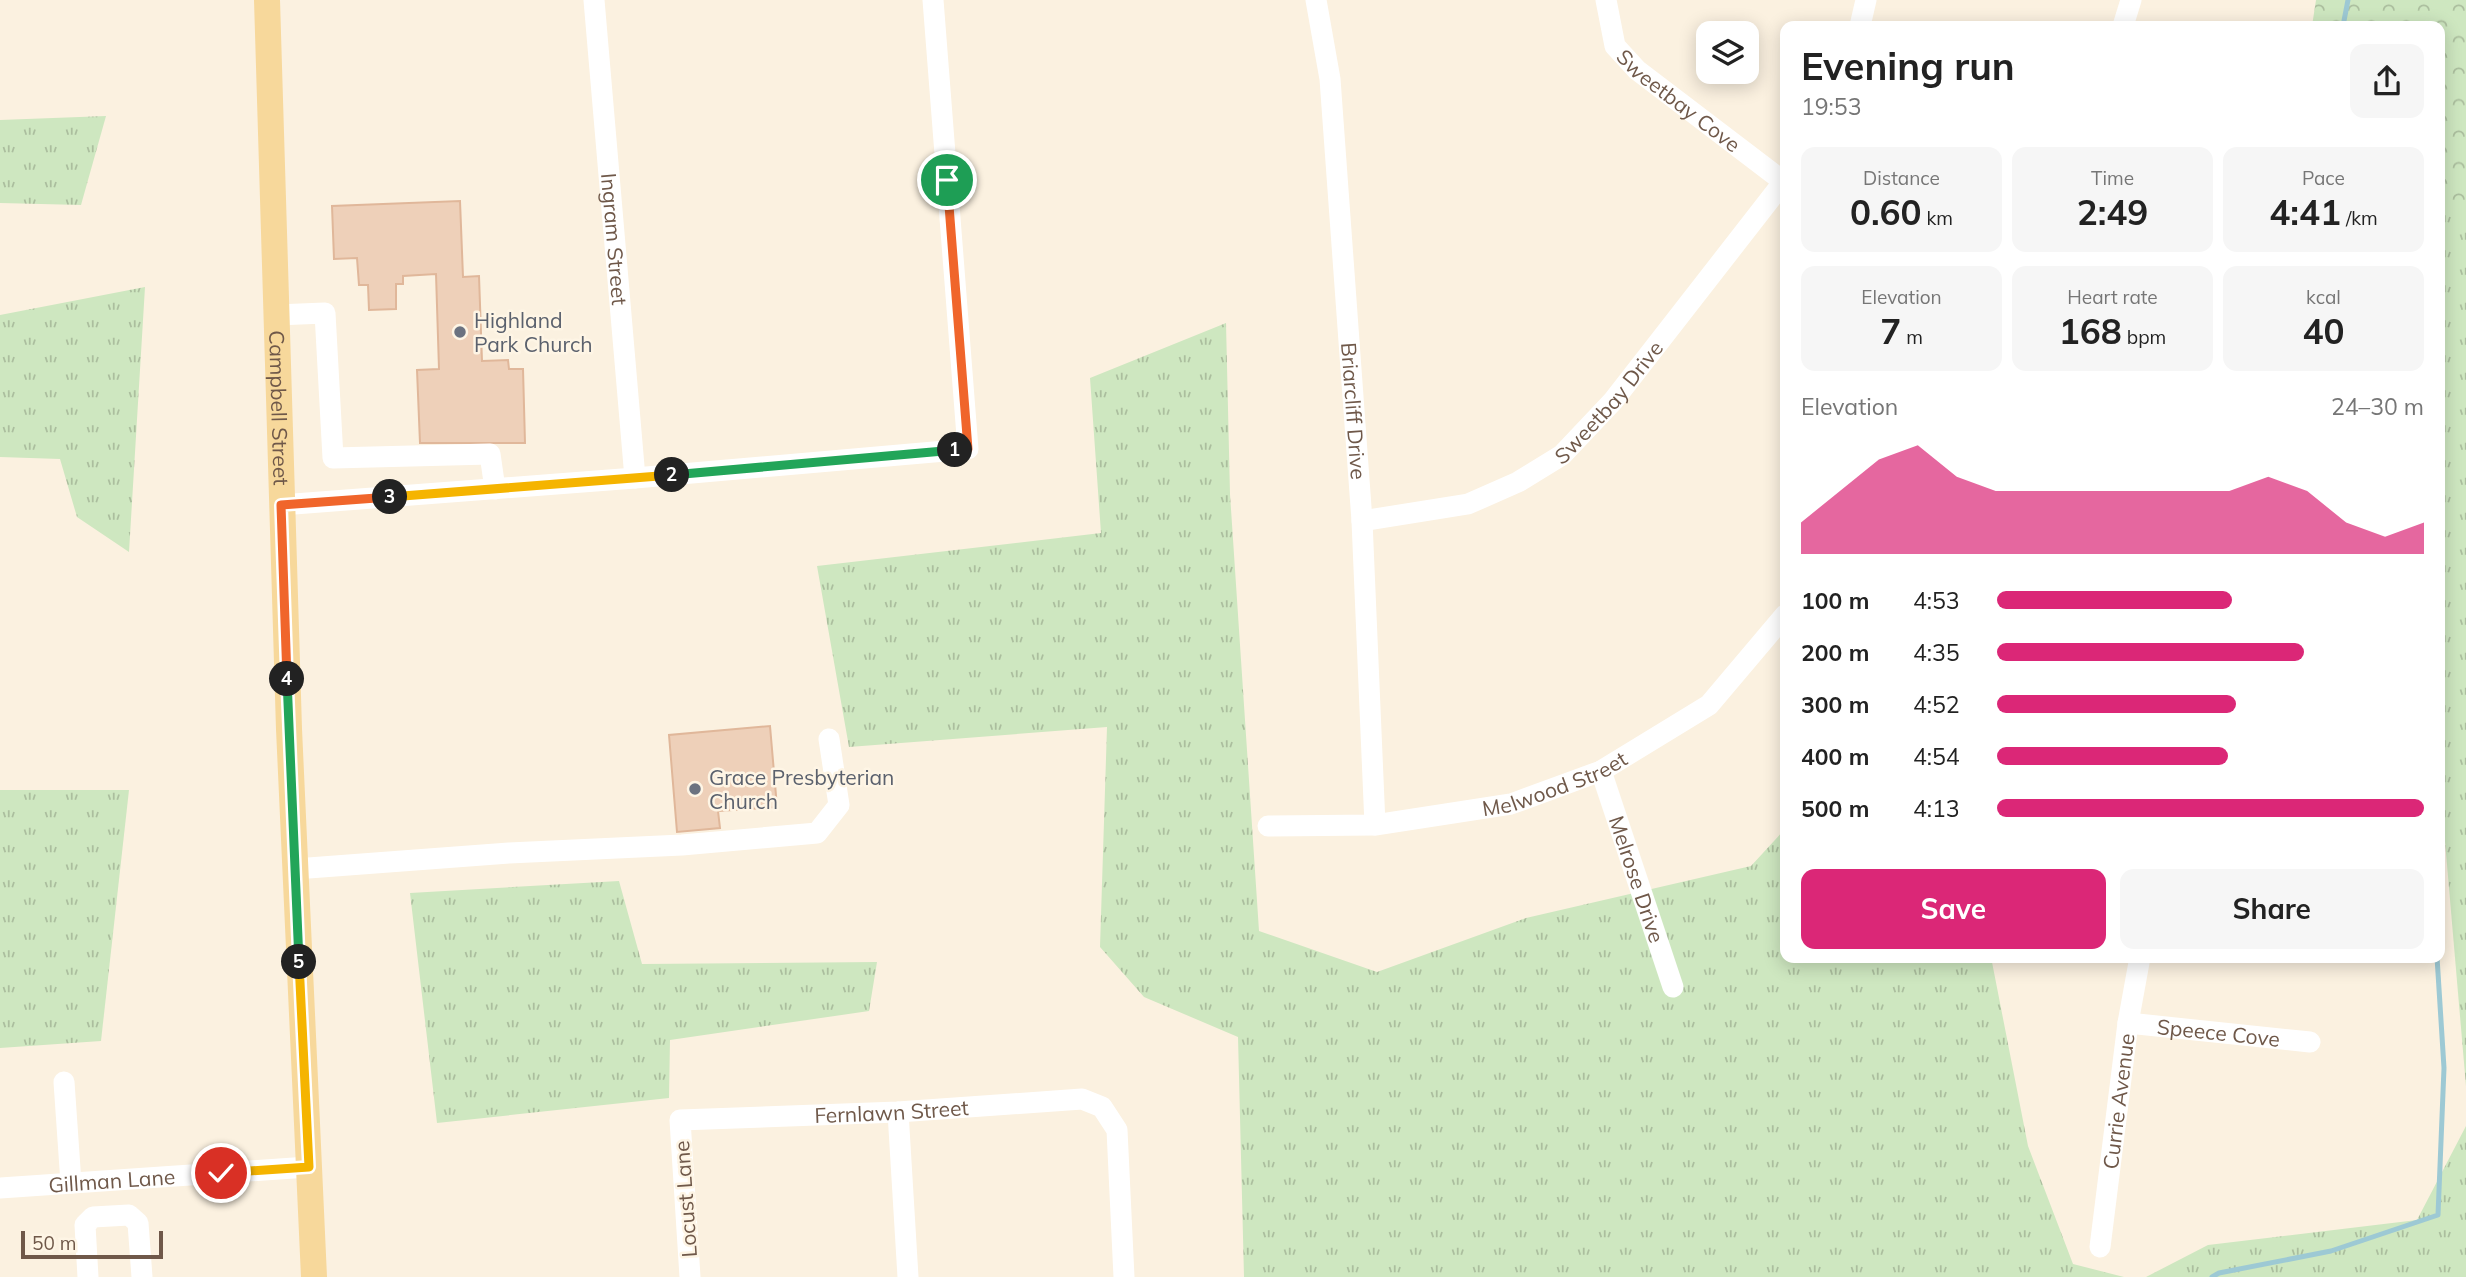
<!DOCTYPE html>
<html lang="en">
<head>
<meta charset="utf-8">
<style>
	:root { --surface:#fff; --page:#f6f6f6; --text:#222; --muted:#767676; --accent:#db2777 }
	body { margin:0; font-family:Mulish,sans-serif; background:var(--page); color:var(--text); height:100vh; display:flex; flex-direction:column; font-size:26px; white-space:nowrap }
	* { box-sizing:border-box; margin:0 }
	p { font-size:23px; color:var(--muted) }
	.icon { flex:none; width:38px; height:38px; fill:none; stroke:currentColor; stroke-width:2; stroke-linecap:round; stroke-linejoin:round }
	.map { position:relative; flex:1; overflow:hidden }
	.details { position:absolute; left:1780px; top:21px; width:665px; height:942px; display:flex; flex-direction:column; background:var(--surface); border-radius:14px; box-shadow:0 4px 18px #0003 }
	.details>* { flex:none }
	.fabs { position:absolute; left:1696px; top:21px; display:grid; gap:14px }
	.fabs a { display:grid; place-items:center; width:63px; height:63px; border-radius:14px; background:var(--surface); box-shadow:0 4px 18px #0003; font-size:35px }
	.scale { position:absolute; left:21px; bottom:18px; width:142px; box-sizing:border-box; padding-left:7px; border:4px solid #6f5849; border-top:0; font-size:19px; line-height:24px; white-space:nowrap; color:#6f5849; -webkit-text-stroke:5px #fef5e5; paint-order:stroke }
	.pin { position:absolute; display:grid; place-items:center; width:60px; height:60px; color:#fff; margin:-30px; border:4px solid #fff; border-radius:50%; box-shadow:0 2px 7px #0007 }
	.km { position:absolute; width:35px; height:35px; margin:-18px; border-radius:50%; background:#222; color:#fff; font-size:19px; line-height:35px; text-align:center }
	.round { display:grid; place-items:center; flex:none; width:74px; height:74px; border-radius:14px; background:var(--page) }
	.headline { display:flex; align-items:center; justify-content:space-between; height:119px; padding:0 21px }
	h1 { font-size:38px; font-weight:700; line-height:52px }
	.stats { display:grid; grid-template-columns:repeat(3,1fr); gap:10px; height:119px; padding:7px 21px }
	.stats div { display:grid; align-content:center; border-radius:14px; background:var(--page); text-align:center }
	.stats b { font-size:35px; font-weight:700 }
	.stats small { font-size:19px; font-weight:400 }
	.stats p { font-size:19px }
	.chart { height:196px; padding:14px 21px }
	.chart p { display:flex; justify-content:space-between }
	.chart svg { width:100%; height:126px; margin-top:7px; fill:var(--accent); opacity:.7 }
	.primary-button { display:flex; gap:14px; margin-top:auto; padding:14px 21px }
	.primary-button a { flex:1; height:80px; border-radius:14px; background:var(--accent); color:#fff; font-size:28px; font-weight:700; line-height:80px; text-align:center }
	.primary-button a+a { background:var(--page); color:var(--text) }
	ul { padding:0 21px; list-style:none; font-size:23px }
	li { display:grid; grid-template-columns:112px 84px 1fr; align-items:center; height:52px }
	li i { height:18px; border-radius:9px; background:var(--accent) }
	.map>svg:first-child { display:block }
	.grass { fill:url(#grass-tufts) }
	.forest { fill:url(#forest-crowns) }
	.lines { fill:none; stroke-linecap:round; stroke-linejoin:round }
	.stream { stroke:#9dc9d4; stroke-width:5 }
	.building { fill:#eed0b9; stroke:#e0b79a; stroke-width:2 }
	.minor { stroke:#fff; stroke-width:21 }
	.major { stroke:#f7d89b; stroke-width:26 }
	.split-1-casing { stroke:#fff; stroke-width:14 }
	.split-2-casing { stroke:#fff; stroke-width:14 }
	.split-3-casing { stroke:#fff; stroke-width:14 }
	.split-4-casing { stroke:#fff; stroke-width:14 }
	.split-5-casing { stroke:#fff; stroke-width:14 }
	.split-6-casing { stroke:#fff; stroke-width:14 }
	.split-1 { stroke:#f0652b; stroke-width:9 }
	.split-2 { stroke:#22a559; stroke-width:9 }
	.split-3 { stroke:#f5b400; stroke-width:9 }
	.split-4 { stroke:#f0652b; stroke-width:9 }
	.split-5 { stroke:#22a559; stroke-width:9 }
	.split-6 { stroke:#f5b400; stroke-width:9 }
	.worship-dot { fill:#6b7280; stroke:#fef5e5; stroke-width:2.5 }
	.labels { text-anchor:middle; dominant-baseline:central; stroke-width:5; stroke-linejoin:round; paint-order:stroke }
	.street-label { font-size:21px; fill:#6f5849; stroke:#fef5e5 }
	.worship-label { font-size:21px; fill:#5b616d; stroke:#fef5e5; text-anchor:start }
</style>
</head>
<body>
<div class="map">
<svg width="2466" height="1277" viewBox="0 0 2466 1277">
	<defs>
		<pattern id="grass-tufts" width="24" height="20" patternUnits="userSpaceOnUse" patternTransform="scale(1.75)"><rect width="24" height="20" fill="#cee7c0"/><path d="M3 7l-1-3M5 7V3M7 7l1-3M15 17l-1-3M17 17v-4M19 17l1-3" fill="none" stroke="#abbe9e"/></pattern>
		<pattern id="forest-crowns" width="20" height="18" patternUnits="userSpaceOnUse" patternTransform="scale(1.75)"><rect width="20" height="18" fill="#cee7c0"/><path d="M2 6a3 3 0 1 1 6 0M12 15a3 3 0 1 1 6 0" fill="none" stroke="#abbe9e"/></pattern>
	</defs>
	<rect width="100%" height="100%" fill="#fbf1e0"/>
	<g class="grass">
		<polygon points="106,116 81,205 0,203 0,120"/>
		<polygon points="2440,210 2466,210 2466,1086 2440,783"/>
		<polygon points="145,287 129,552 77,517 60,459 0,457 0,315"/>
		<polygon points="1226,323 1230,494 1259,931 1377,972 1526,918 1751,866 1785,829 1785,957 1991,957 2028,1146 2073,1264 2124,1277 1244,1277 1238,1037 1144,997 1100,947 1107,727 849,747 817,566 1101,533 1090,378"/>
		<polygon points="0,790 129,790 101,1041 0,1048"/>
		<polygon points="619,881 642,964 877,962 869,1011 670,1040 669,1098 437,1123 410,893"/>
		<polygon points="2466,1126 2466,1277 2146,1277 2208,1245 2417,1220"/>
	</g>
	<polygon class="forest" points="2316,0 2466,0 2466,210 2440,210 2440,26 2312,26"/>
	<g class="lines">
		<g class="stream">
			<polyline points="2343,26 2348,0"/>
			<polyline points="2212,1277 2219,1273 2331,1251 2438,1215 2444,1068 2437,957"/>
		</g>
	</g>
	<g class="building">
		<polygon points="460,201 463,277 479,276 482,361 508,360 509,369 523,369 525,443 420,443 417,370 439,369 436,274 403,276 403,284 396,284 396,309 369,310 368,285 359,285 357,258 334,259 332,206"/>
		<polygon points="770,726 777,807 718,811 720,828 677,832 669,735"/>
	</g>
	<g class="lines">
		<g class="minor">
			<path id="s1" d="M594 0 635 478"/>
			<path id="s2" d="M1316 0 1330 79 1362 521 1375 825"/>
			<path id="s3" d="M1606 0 1615 46 1637 70 1784 182"/>
			<polyline points="1860,26 1866,0"/>
			<polyline points="2123,26 2131,0"/>
			<polyline points="276,315 325,313 333,458 490,454 495,489"/>
			<polyline points="281,505 635,478 968,449 933,0"/>
			<path id="s4" d="M1362 521 1468 504 1518 482 1562 455 1613 401 1785 180"/>
			<path id="s5" d="M1601 771 1673 987"/>
			<path id="s6" d="M1268 826 1375 825 1511 804 1601 771 1709 705 1785 615"/>
			<polyline points="295,869 509,853 682,845 817,833 839,805 829,739"/>
			<path id="s7" d="M2128 1023 2310 1042"/>
			<polyline points="64,1082 71,1183"/>
			<polyline points="898,1112 908,1277"/>
			<path id="s8" d="M0 1188 308 1167"/>
			<path id="s9" d="M2100 1247 2128 1023 2140 957"/>
			<polyline points="88,1277 85,1225 93,1217 129,1215 138,1223 142,1277"/>
			<path id="s10" d="M690 1277 680 1120 898 1112 1082 1099 1102 1107 1117 1130 1124 1277"/>
		</g>
		<path class="major" id="s11" d="M267 0 289 729 314 1277"/>
	</g>
	<g class="lines">
		<g class="split-1-casing">
			<polyline id="split-1" points="947,180 968,449 955,450"/>
		</g>
		<g class="split-2-casing">
			<polyline id="split-2" points="672,475 955,450"/>
		</g>
		<g class="split-3-casing">
			<polyline id="split-3" points="390,497 672,475"/>
		</g>
		<g class="split-4-casing">
			<polyline id="split-4" points="287,679 281,505 390,497"/>
		</g>
		<g class="split-5-casing">
			<polyline id="split-5" points="287,679 299,962"/>
		</g>
		<g class="split-6-casing">
			<polyline id="split-6" points="221,1173 309,1167 299,962"/>
		</g>
		<use href="#split-1" class="split-1"/>
		<use href="#split-2" class="split-2"/>
		<use href="#split-3" class="split-3"/>
		<use href="#split-4" class="split-4"/>
		<use href="#split-5" class="split-5"/>
		<use href="#split-6" class="split-6"/>
	</g>
	<g class="worship-dot">
		<circle cx="460" cy="332" r="7"/>
		<circle cx="695" cy="789" r="7"/>
	</g>
	<g class="labels">
		<g class="street-label">
			<text stroke="none"><textPath href="#s3" startOffset="131">Sweetbay Cove</textPath></text>
			<text stroke="none"><textPath href="#s1" startOffset="240">Ingram Street</textPath></text>
			<text stroke="none"><textPath href="#s4" startOffset="284">Sweetbay Drive</textPath></text>
			<text stroke="none"><textPath href="#s11" startOffset="408">Campbell Street</textPath></text>
			<text stroke="none"><textPath href="#s2" startOffset="413">Briarcliff Drive</textPath></text>
			<text stroke="none"><textPath href="#s6" startOffset="292">Melwood Street</textPath></text>
			<text stroke="none"><textPath href="#s5" startOffset="114">Melrose Drive</textPath></text>
			<text stroke="none"><textPath href="#s7" startOffset="91">Speece Cove</textPath></text>
			<text stroke="none"><textPath href="#s9" startOffset="147">Currie Avenue</textPath></text>
			<text stroke="none"><textPath href="#s10" startOffset="369">Fernlawn Street</textPath></text>
			<text stroke="none"><textPath href="#s8" startOffset="112">Gillman Lane</textPath></text>
			<text transform="translate(685 1199) rotate(-94)">Locust Lane</text>
		</g>
		<g class="worship-label">
			<text x="474" y="320">Highland<tspan x="474" dy="24">Park Church</tspan></text>
			<text x="709" y="777">Grace Presbyterian<tspan x="709" dy="24">Church</tspan></text>
		</g>
	</g>
</svg>
<div class="fabs">
<a><svg class="icon" aria-label="layers" viewBox="0 0 24 24"><path d="M12 4l9 5-9 5-9-5zM3 14l9 5 9-5"/></svg></a>
</div>
<div class="scale">50 m</div>
<div class="pin" style="left:947px;top:180px;background:#1e9e55"><svg class="icon" aria-label="arrive" viewBox="0 0 24 24"><path d="M6 21V4h12l-3 4 3 4H6"/></svg></div>
<div class="pin" style="left:221px;top:1173px;background:#d93025"><svg class="icon" aria-label="check" viewBox="0 0 24 24"><path d="M5 12l5 5 9-10"/></svg></div>
<b class="km" style="left:955px;top:450px">1</b>
<b class="km" style="left:672px;top:475px">2</b>
<b class="km" style="left:390px;top:497px">3</b>
<b class="km" style="left:287px;top:679px">4</b>
<b class="km" style="left:299px;top:962px">5</b>
<section class="details">
<div class="headline"><div><h1>Evening run</h1><p>19:53</p></div><a class="round"><svg class="icon" aria-label="share" viewBox="0 0 24 24"><path d="M12 15V3M7 8l5-5 5 5M5 13v7h14v-7"/></svg></a></div>
<div class="stats">
<div><p>Distance</p><b>0.60<small> km</small></b></div>
<div><p>Time</p><b>2:49</b></div>
<div><p>Pace</p><b>4:41<small> /km</small></b></div>
</div>
<div class="stats">
<div><p>Elevation</p><b>7<small> m</small></b></div>
<div><p>Heart rate</p><b>168<small> bpm</small></b></div>
<div><p>kcal</p><b>40</b></div>
</div>
<div class="chart"><p><span>Elevation</span>24–30 m</p>
<svg viewBox="0 0 160 44" preserveAspectRatio="none"><path d="M0 44V33L10 22L20 11L30 6L40 17L50 22L60 22L70 22L80 22L90 22L100 22L110 22L120 17L130 22L140 33L150 38L160 33V44z"/></svg>
</div>
<ul>
<li><b>100 m</b>4:53<i style="width:55%"></i></li>
<li><b>200 m</b>4:35<i style="width:72%"></i></li>
<li><b>300 m</b>4:52<i style="width:56%"></i></li>
<li><b>400 m</b>4:54<i style="width:54%"></i></li>
<li><b>500 m</b>4:13<i style="width:100%"></i></li>
</ul>
<div class="primary-button"><a>Save</a><a>Share</a></div>
</section>
</div>
</body>
</html>
